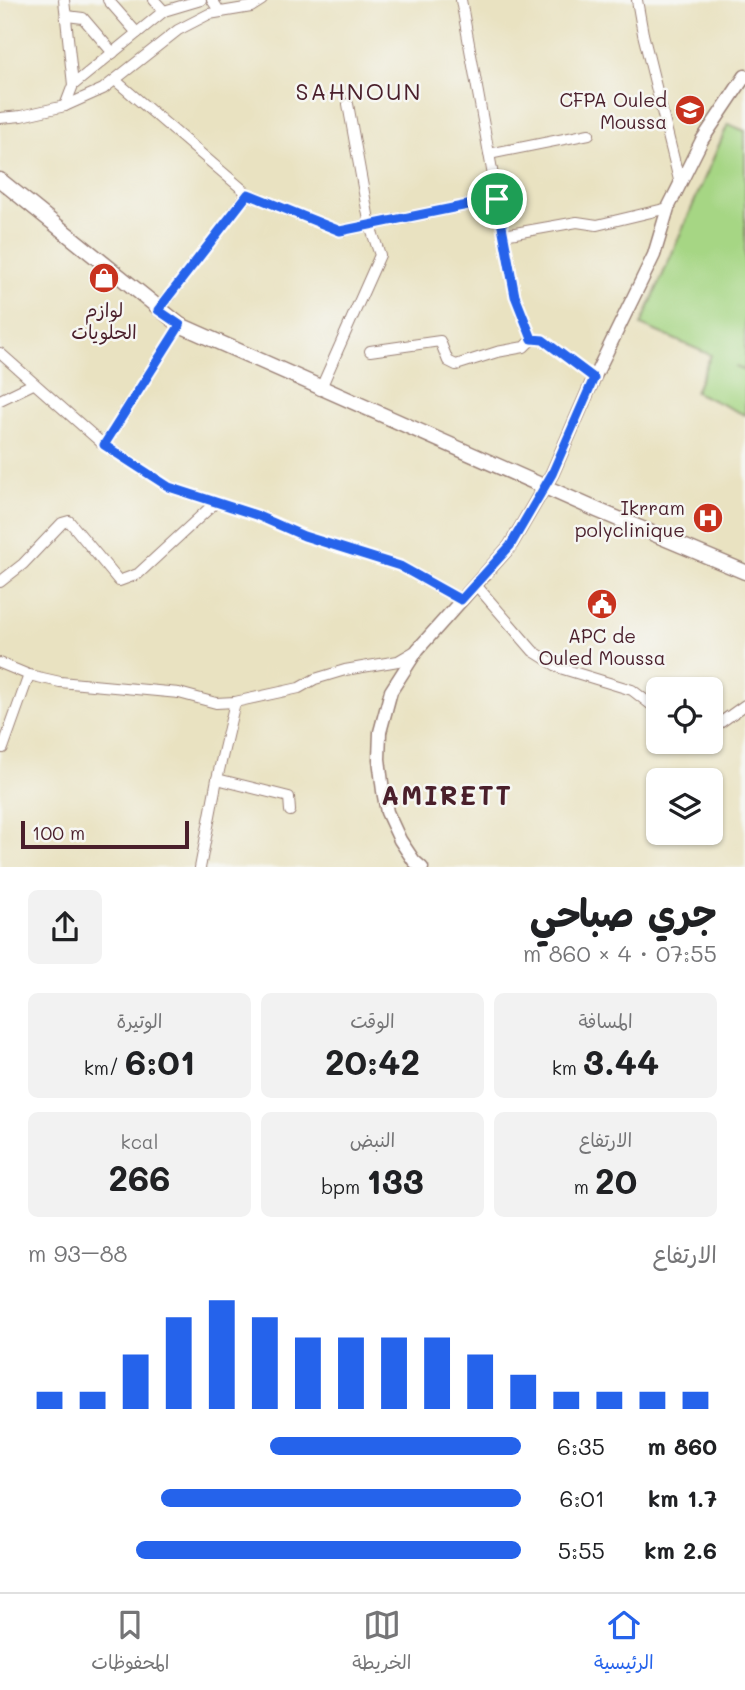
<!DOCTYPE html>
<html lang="ar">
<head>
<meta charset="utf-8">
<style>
	:root { --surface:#fff; --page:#f2f2f2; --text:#202124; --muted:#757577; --line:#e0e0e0; --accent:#2563eb }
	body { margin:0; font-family:Mali,"Playpen Sans Arabic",sans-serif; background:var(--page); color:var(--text); direction:rtl; height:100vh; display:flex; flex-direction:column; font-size:26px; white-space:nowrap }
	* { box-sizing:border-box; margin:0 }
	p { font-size:23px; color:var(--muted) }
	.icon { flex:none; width:38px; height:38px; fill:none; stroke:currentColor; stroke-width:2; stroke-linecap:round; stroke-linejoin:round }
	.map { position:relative; height:867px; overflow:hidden; direction:ltr }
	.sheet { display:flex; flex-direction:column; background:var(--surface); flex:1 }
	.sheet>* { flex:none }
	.tools { position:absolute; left:646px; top:677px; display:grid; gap:14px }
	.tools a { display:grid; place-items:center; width:77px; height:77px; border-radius:10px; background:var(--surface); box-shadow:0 2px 5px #0004; font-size:35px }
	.scale { position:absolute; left:21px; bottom:18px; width:168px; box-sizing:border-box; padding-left:7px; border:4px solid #4a1f2b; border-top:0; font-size:19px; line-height:24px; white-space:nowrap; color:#4a1f2b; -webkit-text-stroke:5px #f6f6f2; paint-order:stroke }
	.pin { position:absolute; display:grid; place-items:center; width:60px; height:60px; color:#fff; margin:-30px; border:4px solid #fff; border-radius:50%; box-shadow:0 2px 7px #0007 }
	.round { display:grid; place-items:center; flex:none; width:74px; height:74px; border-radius:10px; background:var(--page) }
	.headline { display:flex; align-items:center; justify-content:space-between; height:119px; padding:0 28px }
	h1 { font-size:38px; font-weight:700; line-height:52px }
	.figures { display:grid; grid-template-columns:repeat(3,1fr); gap:10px; height:119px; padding:7px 28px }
	.figures div { display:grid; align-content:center; border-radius:10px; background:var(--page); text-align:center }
	.figures b { font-size:35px; font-weight:700 }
	.figures small { font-size:19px; font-weight:400 }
	.figures p { font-size:19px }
	.chart { height:196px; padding:14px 28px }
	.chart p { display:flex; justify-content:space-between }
	.chart svg { width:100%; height:126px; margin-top:7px; stroke:var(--accent); stroke-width:6 }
	ul { padding:0 28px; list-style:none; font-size:23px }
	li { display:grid; grid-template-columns:112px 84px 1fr; align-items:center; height:52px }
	li i { height:18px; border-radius:9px; background:var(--accent) }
	.dock { display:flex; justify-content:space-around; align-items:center; height:98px; border-top:2px solid var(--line); background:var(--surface); font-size:19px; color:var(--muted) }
	.dock a { display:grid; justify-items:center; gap:4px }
	.dock .on { color:var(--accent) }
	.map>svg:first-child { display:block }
	.grass { fill:#a6d684; stroke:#787a58; stroke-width:2 }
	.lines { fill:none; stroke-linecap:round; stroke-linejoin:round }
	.minor-casing { stroke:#9a8076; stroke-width:12 }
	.tertiary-casing { stroke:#9a8076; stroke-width:15 }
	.secondary-casing { stroke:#9a8076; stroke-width:17 }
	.minor { stroke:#fff; stroke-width:10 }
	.tertiary { stroke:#fff; stroke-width:12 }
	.secondary { stroke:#fff; stroke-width:14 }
	.route-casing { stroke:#fff; stroke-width:14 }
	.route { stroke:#2563eb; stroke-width:9 }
	.labels { text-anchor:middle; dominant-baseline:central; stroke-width:5; stroke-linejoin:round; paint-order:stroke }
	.poi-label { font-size:19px; fill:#4a1f2b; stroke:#f6f6f2; text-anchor:end }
	.quarter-label { font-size:23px; letter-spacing:2px; fill:#4a1f2b; stroke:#f6f6f2 }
	.district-label { font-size:26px; font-weight:bold; letter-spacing:2px; fill:#4a1f2b; stroke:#f6f6f2 }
</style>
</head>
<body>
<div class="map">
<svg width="745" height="868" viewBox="0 0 745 868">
	<rect width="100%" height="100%" fill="#f6f6f2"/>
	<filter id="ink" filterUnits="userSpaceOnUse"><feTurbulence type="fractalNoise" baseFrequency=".0143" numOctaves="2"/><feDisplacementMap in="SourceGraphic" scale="14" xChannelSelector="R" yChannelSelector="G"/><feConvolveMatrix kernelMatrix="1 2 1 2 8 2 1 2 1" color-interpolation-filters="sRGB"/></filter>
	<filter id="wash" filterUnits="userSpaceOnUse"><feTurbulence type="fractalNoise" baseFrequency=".00686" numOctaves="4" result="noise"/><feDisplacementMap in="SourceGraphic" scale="28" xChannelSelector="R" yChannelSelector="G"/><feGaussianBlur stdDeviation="1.57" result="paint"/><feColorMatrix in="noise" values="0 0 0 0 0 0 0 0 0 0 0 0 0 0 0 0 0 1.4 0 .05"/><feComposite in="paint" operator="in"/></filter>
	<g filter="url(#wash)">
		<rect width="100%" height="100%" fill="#e9e2c1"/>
		<polygon class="grass" points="728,124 745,131 745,370 735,367 745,371 745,415 695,392 711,355 641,325"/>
	</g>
	<g filter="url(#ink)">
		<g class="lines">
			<g class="minor-casing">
				<g id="minor">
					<polyline points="64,0 73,85 65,106"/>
					<polyline points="108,0 137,33"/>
					<polyline points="154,0 164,11 201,0"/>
					<polyline points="212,0 220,12"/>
					<polyline points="461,0 515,296 532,339 543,340 594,378"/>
					<polyline points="637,0 643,34 680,184"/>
					<polyline points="67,16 83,18 113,53"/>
					<polyline points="115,80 248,194 340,231 497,199"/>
					<polyline points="73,85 164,11"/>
					<polyline points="0,118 21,116 65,106 103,89 178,30 209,14 251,7 262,0"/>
					<polyline points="489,154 589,134"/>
					<polyline points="504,235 577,222 597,225 668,208"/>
					<polyline points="158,310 248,194"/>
					<polyline points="370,351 440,341 448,361 456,365 497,352 524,347 532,339"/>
					<polyline points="0,353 104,445 169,487 256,515 304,536 400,566 461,600"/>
					<polyline points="320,390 380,255 370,226 348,104"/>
					<polyline points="0,400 33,384"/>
					<polyline points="104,445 180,325"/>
					<polyline points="0,582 23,564 62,523 69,521 119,581 138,574 216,502"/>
					<polyline points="476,585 533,651 560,668 632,690 658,710"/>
					<polyline points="0,663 29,675 60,682 179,693 216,703 235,702 299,688 315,679 345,670 398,661 415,651"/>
					<polyline points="710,730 745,705"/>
					<polyline points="0,747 3,748 29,675"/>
					<polyline points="217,779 289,797 290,811"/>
					<polyline points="200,868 217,779 235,702"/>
				</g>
			</g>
			<g class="tertiary-casing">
				<polyline id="tertiary" points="422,868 414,861 400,840 387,812 383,791 379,759 380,732 391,691 418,649 510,546 552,474 594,378 654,255 668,208 702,140 745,76"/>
			</g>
			<g class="secondary-casing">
				<polyline id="secondary" points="0,180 180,325 597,510 745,572"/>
			</g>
			<use href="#minor" class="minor"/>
			<use href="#tertiary" class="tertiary"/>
			<use href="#secondary" class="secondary"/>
		</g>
	</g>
	<g class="lines" filter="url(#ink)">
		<g class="route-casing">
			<polygon id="route" points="248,194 340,231 497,199 515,296 532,339 543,340 594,378 552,474 510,546 461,600 400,566 304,536 256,515 169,487 104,445 180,325 158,310"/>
		</g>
		<use href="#route" class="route"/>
	</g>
	<defs>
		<g id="university-disc" transform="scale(1.575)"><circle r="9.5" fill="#c8321e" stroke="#f6f6f2"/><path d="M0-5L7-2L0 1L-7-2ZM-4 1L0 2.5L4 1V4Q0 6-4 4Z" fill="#fff"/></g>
		<g id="shop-disc" transform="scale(1.575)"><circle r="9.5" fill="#c8321e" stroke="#f6f6f2"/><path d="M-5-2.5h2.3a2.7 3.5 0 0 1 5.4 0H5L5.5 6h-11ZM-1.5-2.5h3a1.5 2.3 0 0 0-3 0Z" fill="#fff"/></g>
		<g id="hospital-disc" transform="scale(1.575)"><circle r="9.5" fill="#c8321e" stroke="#f6f6f2"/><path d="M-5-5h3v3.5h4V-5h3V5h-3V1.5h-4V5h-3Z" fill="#fff"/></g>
		<g id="civic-disc" transform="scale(1.575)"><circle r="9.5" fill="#c8321e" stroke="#f6f6f2"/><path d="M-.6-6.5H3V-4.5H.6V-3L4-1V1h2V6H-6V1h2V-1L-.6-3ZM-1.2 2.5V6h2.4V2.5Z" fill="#fff"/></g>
	</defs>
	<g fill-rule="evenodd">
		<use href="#university-disc" x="690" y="110"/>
		<use href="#shop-disc" x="104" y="278"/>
		<use href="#hospital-disc" x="708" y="518"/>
		<use href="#civic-disc" x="602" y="604"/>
	</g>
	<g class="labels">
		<g class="poi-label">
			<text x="667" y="99">CFPA Ouled<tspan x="667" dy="22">Moussa</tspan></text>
			<text x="104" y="309" text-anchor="middle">لوازم<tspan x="104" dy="22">الحلويات</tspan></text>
			<text x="685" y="507">Ikrram<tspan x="685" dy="22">polyclinique</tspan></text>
			<text x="602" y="635" text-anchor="middle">APC de<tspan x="602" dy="22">Ouled Moussa</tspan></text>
		</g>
		<g class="quarter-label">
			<text x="359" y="91">SAHNOUN</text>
		</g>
		<g class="district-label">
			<text x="447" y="795">AMIRETT</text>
		</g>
	</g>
</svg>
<div class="tools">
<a><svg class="icon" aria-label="locate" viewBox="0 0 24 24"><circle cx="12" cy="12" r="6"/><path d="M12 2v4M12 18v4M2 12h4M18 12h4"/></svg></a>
<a><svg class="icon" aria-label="layers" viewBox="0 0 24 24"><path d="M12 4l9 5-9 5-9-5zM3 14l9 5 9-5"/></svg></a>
</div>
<div class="scale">100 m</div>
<div class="pin" style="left:497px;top:199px;background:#1e9e55"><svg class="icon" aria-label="arrive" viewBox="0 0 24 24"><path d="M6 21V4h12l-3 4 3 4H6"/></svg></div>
</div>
<section class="sheet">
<div class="headline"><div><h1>جري صباحي</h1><p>07:55 · 4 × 860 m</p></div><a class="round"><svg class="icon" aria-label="share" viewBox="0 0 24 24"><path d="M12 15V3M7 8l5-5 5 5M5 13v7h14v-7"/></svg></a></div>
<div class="figures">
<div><p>المسافة</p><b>3.44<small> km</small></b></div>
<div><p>الوقت</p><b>20:42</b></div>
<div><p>الوتيرة</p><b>6:01<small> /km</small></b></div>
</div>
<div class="figures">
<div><p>الارتفاع</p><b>20<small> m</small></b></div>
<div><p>النبض</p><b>133<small> bpm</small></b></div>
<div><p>kcal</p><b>266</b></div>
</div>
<div class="chart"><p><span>الارتفاع</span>88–93 m</p>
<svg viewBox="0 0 160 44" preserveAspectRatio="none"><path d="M5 44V38M15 44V38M25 44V25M35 44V12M45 44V6M55 44V12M65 44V19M75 44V19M85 44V19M95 44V19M105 44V25M115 44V32M125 44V38M135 44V38M145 44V38M155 44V38"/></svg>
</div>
<ul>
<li><b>860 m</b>6:35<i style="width:51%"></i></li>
<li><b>1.7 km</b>6:01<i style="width:73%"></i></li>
<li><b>2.6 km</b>5:55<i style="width:78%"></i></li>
</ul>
</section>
<nav class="dock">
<a class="on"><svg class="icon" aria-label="home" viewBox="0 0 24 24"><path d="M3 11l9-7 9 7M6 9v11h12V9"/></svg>الرئيسية</a>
<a><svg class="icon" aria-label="map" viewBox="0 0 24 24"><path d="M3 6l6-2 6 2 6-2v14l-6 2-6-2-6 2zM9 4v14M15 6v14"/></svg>الخريطة</a>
<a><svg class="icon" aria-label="saved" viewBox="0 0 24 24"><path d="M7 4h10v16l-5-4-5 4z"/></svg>المحفوظات</a>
</nav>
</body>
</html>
